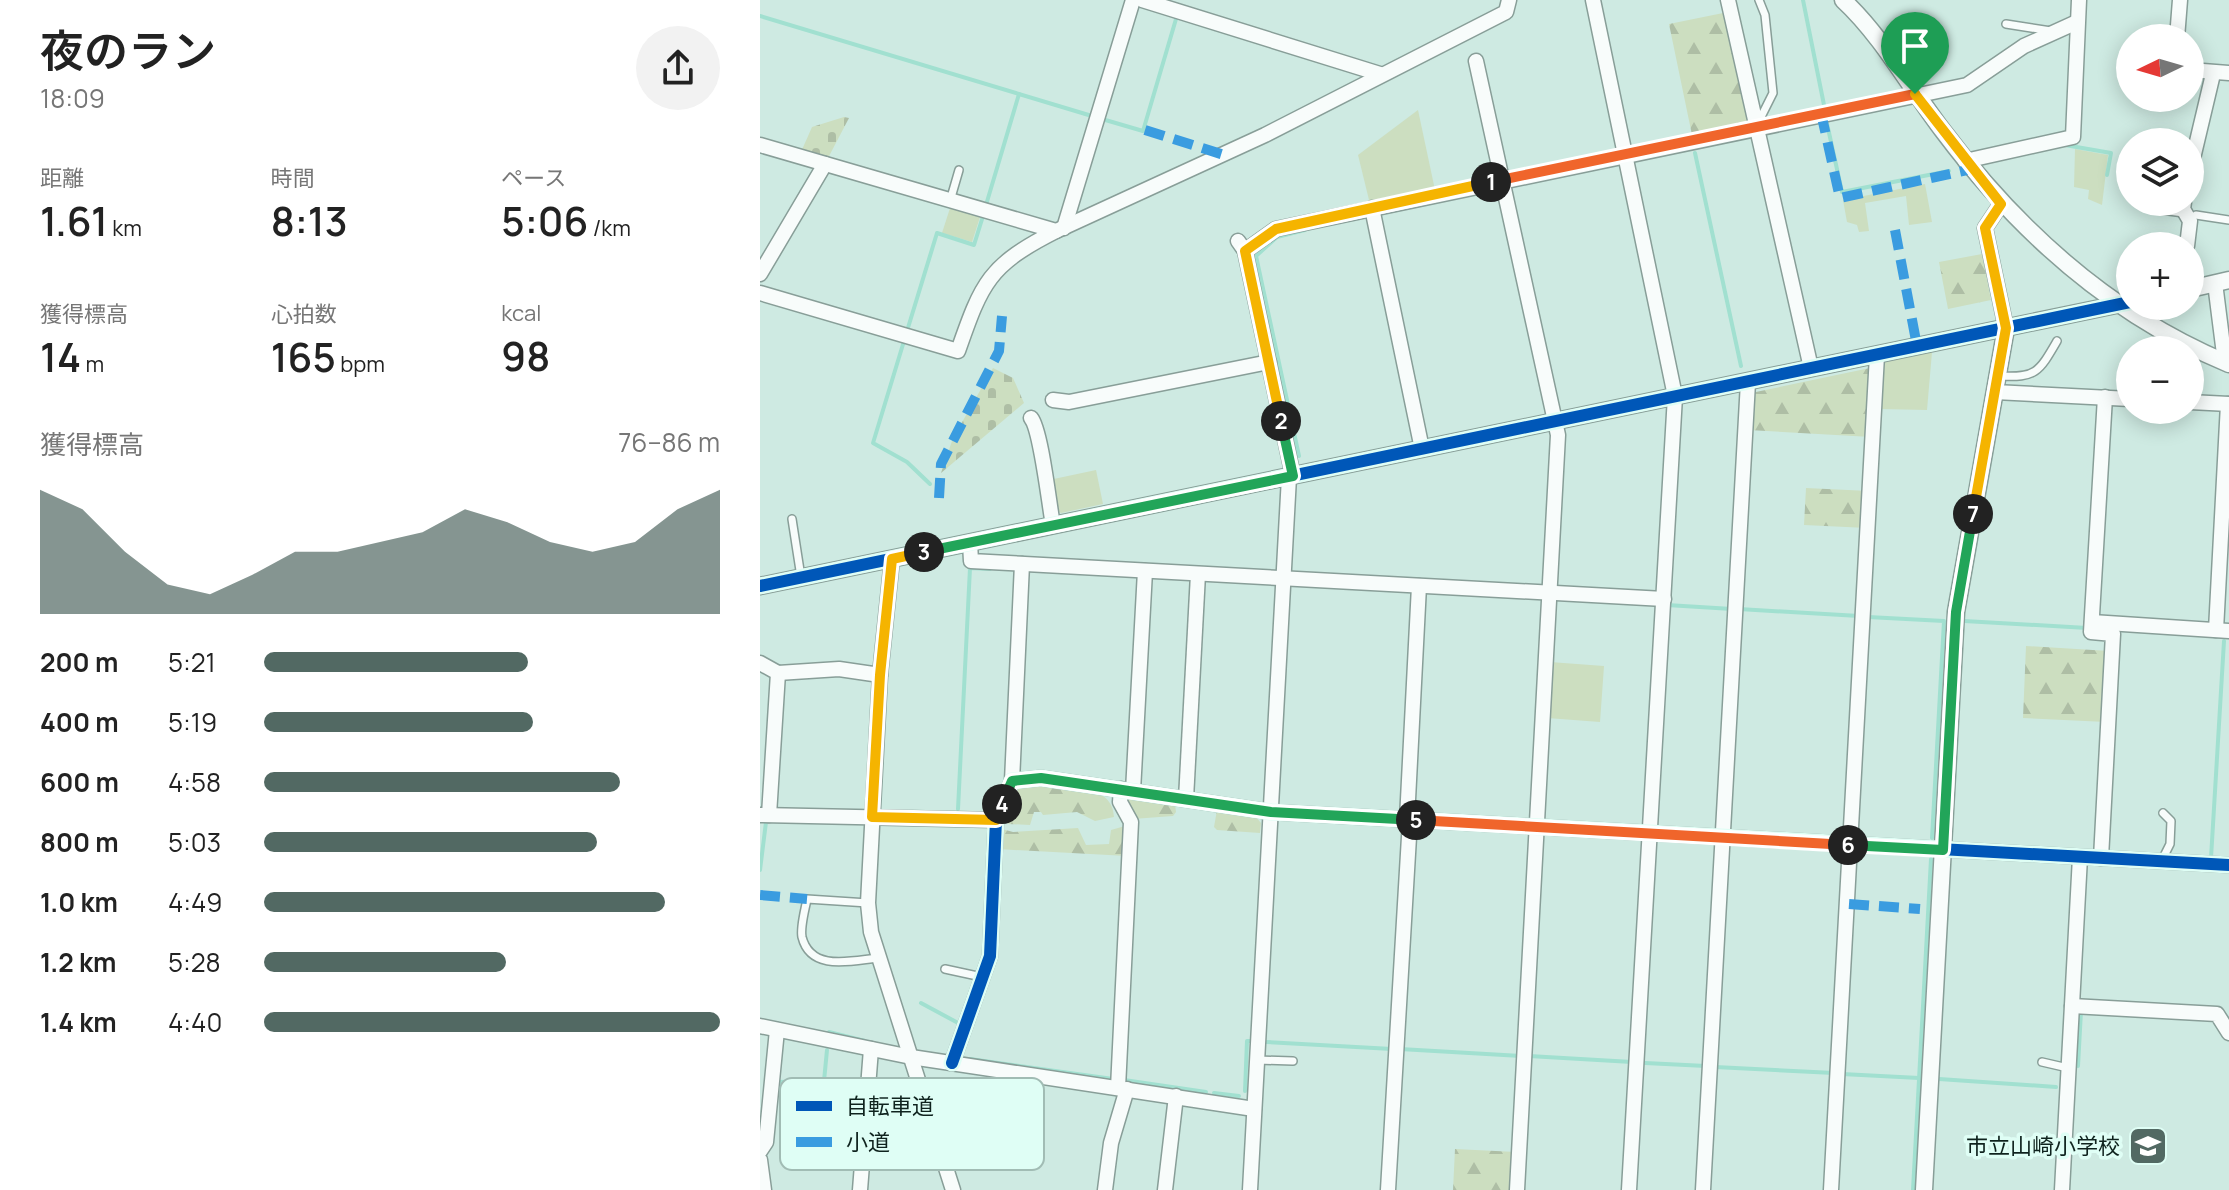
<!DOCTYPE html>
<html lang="ja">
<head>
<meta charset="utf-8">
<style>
	:root { --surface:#fff; --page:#f2f2f2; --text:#222; --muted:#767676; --accent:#526963 }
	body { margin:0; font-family:Manrope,"Noto Sans JP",sans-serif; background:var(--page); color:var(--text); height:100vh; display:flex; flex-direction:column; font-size:30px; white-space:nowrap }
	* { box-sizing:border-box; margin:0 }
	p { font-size:26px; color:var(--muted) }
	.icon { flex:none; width:44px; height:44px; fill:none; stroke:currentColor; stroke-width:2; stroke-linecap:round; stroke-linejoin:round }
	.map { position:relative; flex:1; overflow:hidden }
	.drawer { display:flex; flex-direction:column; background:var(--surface); width:760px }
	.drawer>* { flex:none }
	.needle { width:52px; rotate:265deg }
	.buttons { position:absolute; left:1356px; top:24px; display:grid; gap:16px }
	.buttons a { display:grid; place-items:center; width:88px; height:88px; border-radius:50%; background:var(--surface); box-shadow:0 4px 20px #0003; font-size:40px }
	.pin { position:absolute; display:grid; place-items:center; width:68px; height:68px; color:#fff; margin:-82px -34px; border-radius:50% 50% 50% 0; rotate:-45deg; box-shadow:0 0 8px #0007 }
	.pin .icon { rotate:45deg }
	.km { position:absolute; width:40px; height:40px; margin:-20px; border-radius:50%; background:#222; color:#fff; font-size:22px; line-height:40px; text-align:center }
	.round { display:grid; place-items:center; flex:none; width:84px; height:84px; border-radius:42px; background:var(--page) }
	.summary { display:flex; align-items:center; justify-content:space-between; height:136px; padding:0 40px }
	h1 { font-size:44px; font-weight:600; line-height:60px }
	.stats { display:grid; grid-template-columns:repeat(3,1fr); gap:12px; height:136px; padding:8px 40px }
	.stats div { display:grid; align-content:center }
	.stats b { font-size:40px; font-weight:600 }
	.stats small { font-size:22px; font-weight:400 }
	.stats p { font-size:22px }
	.chart { height:224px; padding:16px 40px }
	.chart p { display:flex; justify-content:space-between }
	.chart svg { width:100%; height:144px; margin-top:8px; fill:var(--accent); opacity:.7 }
	ul { padding:0 40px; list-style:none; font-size:26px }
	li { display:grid; grid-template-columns:128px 96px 1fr; align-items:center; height:60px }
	li i { height:20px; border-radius:10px; background:var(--accent) }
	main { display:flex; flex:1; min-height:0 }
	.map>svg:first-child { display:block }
	.grass { fill:#ccdec0 }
	.forest { fill:url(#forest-firs) }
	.cemetery { fill:url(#cemetery-stones) }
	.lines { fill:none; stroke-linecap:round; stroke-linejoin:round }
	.stream { stroke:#a1e0d0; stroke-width:4 }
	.service-casing { stroke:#889e98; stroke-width:10 }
	.minor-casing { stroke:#889e98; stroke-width:17 }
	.tertiary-casing { stroke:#889e98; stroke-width:19 }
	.service { stroke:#f8fcfb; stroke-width:7 }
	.minor { stroke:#f8fcfb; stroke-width:14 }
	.tertiary { stroke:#f8fcfb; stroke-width:16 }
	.quiet { stroke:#3a9ce0; stroke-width:10; stroke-dasharray:20 10; stroke-linecap:butt }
	.cycleway-casing { stroke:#dffef5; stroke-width:17 }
	.cycleway { stroke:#0057b8; stroke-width:12 }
	.split-1-casing { stroke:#fff; stroke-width:16 }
	.split-2-casing { stroke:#fff; stroke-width:16 }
	.split-3-casing { stroke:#fff; stroke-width:16 }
	.split-4-casing { stroke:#fff; stroke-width:16 }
	.split-5-casing { stroke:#fff; stroke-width:16 }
	.split-6-casing { stroke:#fff; stroke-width:16 }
	.split-7-casing { stroke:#fff; stroke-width:16 }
	.split-8-casing { stroke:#fff; stroke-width:16 }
	.split-1 { stroke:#f0652b; stroke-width:10 }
	.split-2 { stroke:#f5b400; stroke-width:10 }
	.split-3 { stroke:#22a559; stroke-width:10 }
	.split-4 { stroke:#f5b400; stroke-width:10 }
	.split-5 { stroke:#22a559; stroke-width:10 }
	.split-6 { stroke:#f0652b; stroke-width:10 }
	.split-7 { stroke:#22a559; stroke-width:10 }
	.split-8 { stroke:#f5b400; stroke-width:10 }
	.labels { text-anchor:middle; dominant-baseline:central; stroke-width:7; stroke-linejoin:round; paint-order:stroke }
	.poi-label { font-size:22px; fill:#0f231e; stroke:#dffef5; text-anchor:end }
	.key { fill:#dffef5; stroke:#a1bcb4; stroke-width:2 }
	.key-label { font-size:22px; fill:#0f231e }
</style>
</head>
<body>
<main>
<section class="drawer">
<div class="summary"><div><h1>夜のラン</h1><p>18:09</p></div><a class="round"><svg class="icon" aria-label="share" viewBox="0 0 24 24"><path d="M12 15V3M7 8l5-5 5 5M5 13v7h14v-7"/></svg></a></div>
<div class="stats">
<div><p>距離</p><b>1.61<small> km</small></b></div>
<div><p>時間</p><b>8:13</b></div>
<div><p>ペース</p><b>5:06<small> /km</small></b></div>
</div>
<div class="stats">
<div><p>獲得標高</p><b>14<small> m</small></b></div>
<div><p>心拍数</p><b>165<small> bpm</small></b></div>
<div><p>kcal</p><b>98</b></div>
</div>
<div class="chart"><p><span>獲得標高</span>76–86 m</p>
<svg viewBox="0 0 160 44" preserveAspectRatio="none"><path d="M0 44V6L10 12L20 25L30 35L40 38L50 32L60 25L70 25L80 22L90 19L100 12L110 16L120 22L130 25L140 22L150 12L160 6V44z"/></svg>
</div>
<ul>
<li><b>200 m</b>5:21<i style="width:58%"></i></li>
<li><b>400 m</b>5:19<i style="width:59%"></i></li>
<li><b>600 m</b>4:58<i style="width:78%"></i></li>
<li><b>800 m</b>5:03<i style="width:73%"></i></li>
<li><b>1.0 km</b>4:49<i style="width:88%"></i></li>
<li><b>1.2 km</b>5:28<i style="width:53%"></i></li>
<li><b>1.4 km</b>4:40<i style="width:100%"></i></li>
</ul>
</section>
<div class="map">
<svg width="1469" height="1190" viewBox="0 0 1469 1190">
	<defs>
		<pattern id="forest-firs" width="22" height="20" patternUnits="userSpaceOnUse" patternTransform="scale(2)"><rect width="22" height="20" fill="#ccdec0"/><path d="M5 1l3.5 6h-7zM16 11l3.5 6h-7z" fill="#aebea5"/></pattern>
		<pattern id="cemetery-stones" width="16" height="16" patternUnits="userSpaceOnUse" patternTransform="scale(2)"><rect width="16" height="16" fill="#ccdec0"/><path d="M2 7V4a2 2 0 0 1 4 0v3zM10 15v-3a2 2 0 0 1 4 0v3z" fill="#aebea5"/></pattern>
	</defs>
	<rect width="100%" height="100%" fill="#ceeae2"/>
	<g class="grass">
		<polygon points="658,110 675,190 610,204 598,155"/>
		<polygon points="1315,149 1348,155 1342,205 1328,199 1329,190 1314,187"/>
		<polygon points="1165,184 1172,222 1149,225 1146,196 1105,203 1109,231 1099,232 1097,225 1087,222 1083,200"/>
		<polygon points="191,205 221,214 212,242 182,233"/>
		<polygon points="1172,352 1167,410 1118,409 1122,362"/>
		<polygon points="336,470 343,504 301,513 294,508 289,480"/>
		<polygon points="790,662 844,666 840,722 787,718"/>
	</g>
	<g class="forest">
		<polygon points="968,12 992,118 988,123 932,135 909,24"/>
		<polygon points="1222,254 1231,300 1188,309 1179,262"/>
		<polygon points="1110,368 1111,437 989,430 991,393"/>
		<polygon points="1046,488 1109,491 1107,528 1044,525"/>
		<polygon points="1266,646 1349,651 1346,722 1263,718"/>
		<path d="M281 784C307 788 353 783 354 817L335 821 317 812 283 815 281 812H274L270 825 248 824 244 819 256 785Z"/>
		<polygon points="367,796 415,804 416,812 413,816 373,819 364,801"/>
		<polygon points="457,810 496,817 501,823 500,833 457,830 454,827"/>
		<polygon points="365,826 367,856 237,849 242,829 253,832 318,828 326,845 349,844 351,830"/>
		<polygon points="695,1149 756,1152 754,1190 693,1190"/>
	</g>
	<g class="cemetery">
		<polygon points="84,117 89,118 67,160 41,152 52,127"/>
		<polygon points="233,368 253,378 264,403 181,473 193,438"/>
	</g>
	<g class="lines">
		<g class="stream">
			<polyline points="1043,0 1064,105"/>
			<polyline points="0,16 332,116"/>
			<polyline points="342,119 383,131 416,19"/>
			<polyline points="1066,119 1082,192 1189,171"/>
			<polyline points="1305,145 1351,153 1347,175"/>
			<polyline points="935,153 981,366"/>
			<polyline points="226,205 259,94"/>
			<polyline points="147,331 177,233 214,245 223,216"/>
			<polyline points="144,341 113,443 147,462 170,484"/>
			<polyline points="539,456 496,256 517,237 545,230"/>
			<polyline points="907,605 972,609"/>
			<polyline points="979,609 1099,616"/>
			<polyline points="1108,617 1184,621 1172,838"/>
			<polyline points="1204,621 1327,628"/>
			<polyline points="198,809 210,568 230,569"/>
			<polyline points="1451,858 1464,641"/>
			<polyline points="0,870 6,822"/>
			<polyline points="161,1003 200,1024"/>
			<polyline points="69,1032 105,1041"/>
			<polyline points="506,1042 632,1049"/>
			<polyline points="640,1049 761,1056"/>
			<polyline points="769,1056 872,1062"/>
			<polyline points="210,1059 353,1079"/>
			<polyline points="885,1063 946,1066"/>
			<polyline points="1318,1066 1321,1011 1324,1011"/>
			<polyline points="955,1067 1074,1073"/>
			<polyline points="1082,1074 1159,1078"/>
			<polyline points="1179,1079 1296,1087"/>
			<polyline points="364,1080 446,1092"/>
			<polyline points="16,1082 64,1081 67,1050"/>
			<polyline points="485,1091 487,1041 490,1041"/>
			<polyline points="454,1093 479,1096"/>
			<polyline points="1153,1190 1171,859"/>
		</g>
		<g class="service-casing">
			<g id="service">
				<polyline points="1246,24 1291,31"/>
				<polyline points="997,125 1013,93 1005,15 999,0"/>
				<polyline points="190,201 199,170"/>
				<polyline points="1393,209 1424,213"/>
				<polyline points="1436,215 1469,220"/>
				<path d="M1240 376C1276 378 1279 372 1297 341"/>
				<polyline points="32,519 41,577"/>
				<polyline points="1402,860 1410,844 1411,821 1403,813"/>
				<path d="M108 903 47 899C45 910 40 927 42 937 51 973 94 960 119 958"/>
				<polyline points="185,969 222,977"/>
				<polyline points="497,1060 533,1061"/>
				<polyline points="1282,1062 1308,1068"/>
				<path d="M46 1092C67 1115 78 1114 105 1100"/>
				<polyline points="43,1165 82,1162 101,1148"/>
			</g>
		</g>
		<g class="minor-casing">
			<g id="minor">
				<polyline points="382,0 620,74"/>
				<polyline points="833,0 915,396 869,1190"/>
				<polyline points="968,0 1051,368"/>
				<polyline points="1417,38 1420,0"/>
				<polyline points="716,61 798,435 757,1190"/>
				<polyline points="1430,70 1469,73"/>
				<polyline points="0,145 296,231 505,135 746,12 749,0"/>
				<polyline points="1205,161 1313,137 1319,0"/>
				<polyline points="1430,171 1453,74"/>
				<polyline points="1424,202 1423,209 1430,221 1427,246"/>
				<polyline points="1241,204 1225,228 1246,328"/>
				<polyline points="612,208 662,449"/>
				<polyline points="304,228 373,0"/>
				<polyline points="478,241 485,251 533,476"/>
				<polyline points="485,251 516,229 1207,85 1264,46 1317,22"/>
				<polyline points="0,274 65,164"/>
				<polyline points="1455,283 1465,362"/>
				<path d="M0 293 198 351C222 282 229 265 296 231"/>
				<polyline points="1235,392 1370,399"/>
				<polyline points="293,400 309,402 509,362"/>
				<polyline points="1430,402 1469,404"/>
				<path d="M271 418C281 430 289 504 293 525"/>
				<polyline points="210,543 211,561 904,599"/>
				<polyline points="132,559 120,675 108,903 111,932 193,1190"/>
				<polyline points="1332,622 1469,631"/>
				<polyline points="1456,630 1468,404"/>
				<polyline points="0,663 18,673 9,815"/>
				<polyline points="18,673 79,669 120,675"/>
				<polyline points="252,781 262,564"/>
				<polyline points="373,791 385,571"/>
				<polyline points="426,799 438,574"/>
				<polyline points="0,815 236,820"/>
				<polyline points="647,819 659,586"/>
				<polyline points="1341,858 1353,634 1331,632 1345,397"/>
				<polyline points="1312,1006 1457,1014 1469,1033"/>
				<polyline points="0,1026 151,1057 494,1109"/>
				<polyline points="192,1063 230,956 236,820 252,781 281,778 511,812 1469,865"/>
				<polyline points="358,1088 371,822 360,802 361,789"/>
				<polyline points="0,1151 6,1142 17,1030"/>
				<polyline points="0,1160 4,1190"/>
				<polyline points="100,1190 111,1049"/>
				<polyline points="345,1190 351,1143 367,1089"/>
				<polyline points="405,1190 416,1096"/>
				<polyline points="490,1190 529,477"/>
				<polyline points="628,1190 650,820"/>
				<polyline points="943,1190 988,382"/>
				<polyline points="1071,1190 1117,355"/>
				<polyline points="1302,1190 1320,857"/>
			</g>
		</g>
		<g class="tertiary-casing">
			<g id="tertiary">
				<path d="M1083 0C1122 36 1151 89 1183 131 1258 231 1353 316 1469 364"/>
				<polyline points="1430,289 1469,280"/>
				<polyline points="0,586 1370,302"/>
				<polyline points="1164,1190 1196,612 1246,328"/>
			</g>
		</g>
		<use href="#service" class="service"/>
		<use href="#minor" class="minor"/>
		<use href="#tertiary" class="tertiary"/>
		<g class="quiet">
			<polyline points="1061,113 1080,198 1212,169"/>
			<polyline points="385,130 464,155"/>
			<polyline points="1135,230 1157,346"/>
			<polyline points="179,498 181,464 239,351 242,316"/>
			<polyline points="0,895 47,899"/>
			<polyline points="1089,904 1160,909"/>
		</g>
		<g class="cycleway-casing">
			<g id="cycleway">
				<polyline points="0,586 1370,302"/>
				<polyline points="192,1063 230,956 236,820 252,781 281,778 511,812 1469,865"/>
			</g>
		</g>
		<use href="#cycleway" class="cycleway"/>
	</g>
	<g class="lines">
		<g class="split-1-casing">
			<polyline id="split-1" points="731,182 1155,94"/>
		</g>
		<g class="split-2-casing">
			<polyline id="split-2" points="521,421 485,251 516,229 731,182"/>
		</g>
		<g class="split-3-casing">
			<polyline id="split-3" points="164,552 533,476 521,421"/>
		</g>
		<g class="split-4-casing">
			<polyline id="split-4" points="164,552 132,559 120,675 112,817 236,820 242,804"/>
		</g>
		<g class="split-5-casing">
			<polyline id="split-5" points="242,804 252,781 281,778 511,812 656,820"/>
		</g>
		<g class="split-6-casing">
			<polyline id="split-6" points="656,820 1088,845"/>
		</g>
		<g class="split-7-casing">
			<polyline id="split-7" points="1088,845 1183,850 1196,612 1213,514"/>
		</g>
		<g class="split-8-casing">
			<polyline id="split-8" points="1155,94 1241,204 1225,228 1246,328 1213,514"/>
		</g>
		<use href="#split-1" class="split-1"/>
		<use href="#split-2" class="split-2"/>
		<use href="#split-3" class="split-3"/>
		<use href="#split-4" class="split-4"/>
		<use href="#split-5" class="split-5"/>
		<use href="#split-6" class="split-6"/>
		<use href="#split-7" class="split-7"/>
		<use href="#split-8" class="split-8"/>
	</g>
	<defs>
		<g id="school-square" transform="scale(2)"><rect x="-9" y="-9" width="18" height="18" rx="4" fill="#526963" stroke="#dffef5"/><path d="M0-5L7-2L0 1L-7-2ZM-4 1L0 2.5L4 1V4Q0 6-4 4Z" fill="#fff"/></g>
	</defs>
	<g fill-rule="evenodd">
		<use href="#school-square" x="1388" y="1146"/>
	</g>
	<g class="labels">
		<g class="poi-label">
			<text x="1360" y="1146">市立山崎小学校</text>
		</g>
	</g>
	<rect x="20" y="1078" width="264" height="92" rx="12" class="key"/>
	<rect x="36" y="1101" width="36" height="10" fill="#0057b8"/>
	<rect x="36" y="1137" width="36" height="10" fill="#3a9ce0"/>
	<g class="key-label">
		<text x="86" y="1114">自転車道</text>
		<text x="86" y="1150">小道</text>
	</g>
</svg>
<div class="buttons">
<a><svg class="needle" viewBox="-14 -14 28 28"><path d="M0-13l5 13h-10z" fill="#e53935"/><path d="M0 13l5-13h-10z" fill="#767676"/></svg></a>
<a><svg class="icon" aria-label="layers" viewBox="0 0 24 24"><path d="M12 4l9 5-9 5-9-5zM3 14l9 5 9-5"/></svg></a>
<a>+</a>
<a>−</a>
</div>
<div class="pin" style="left:1155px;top:94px;background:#1e9e55"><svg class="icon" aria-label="arrive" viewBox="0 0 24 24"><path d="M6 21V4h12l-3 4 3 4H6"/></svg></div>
<b class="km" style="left:731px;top:182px">1</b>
<b class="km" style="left:521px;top:421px">2</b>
<b class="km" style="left:164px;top:552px">3</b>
<b class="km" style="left:242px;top:804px">4</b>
<b class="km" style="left:656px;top:820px">5</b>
<b class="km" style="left:1088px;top:845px">6</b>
<b class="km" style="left:1213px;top:514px">7</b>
</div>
</main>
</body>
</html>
